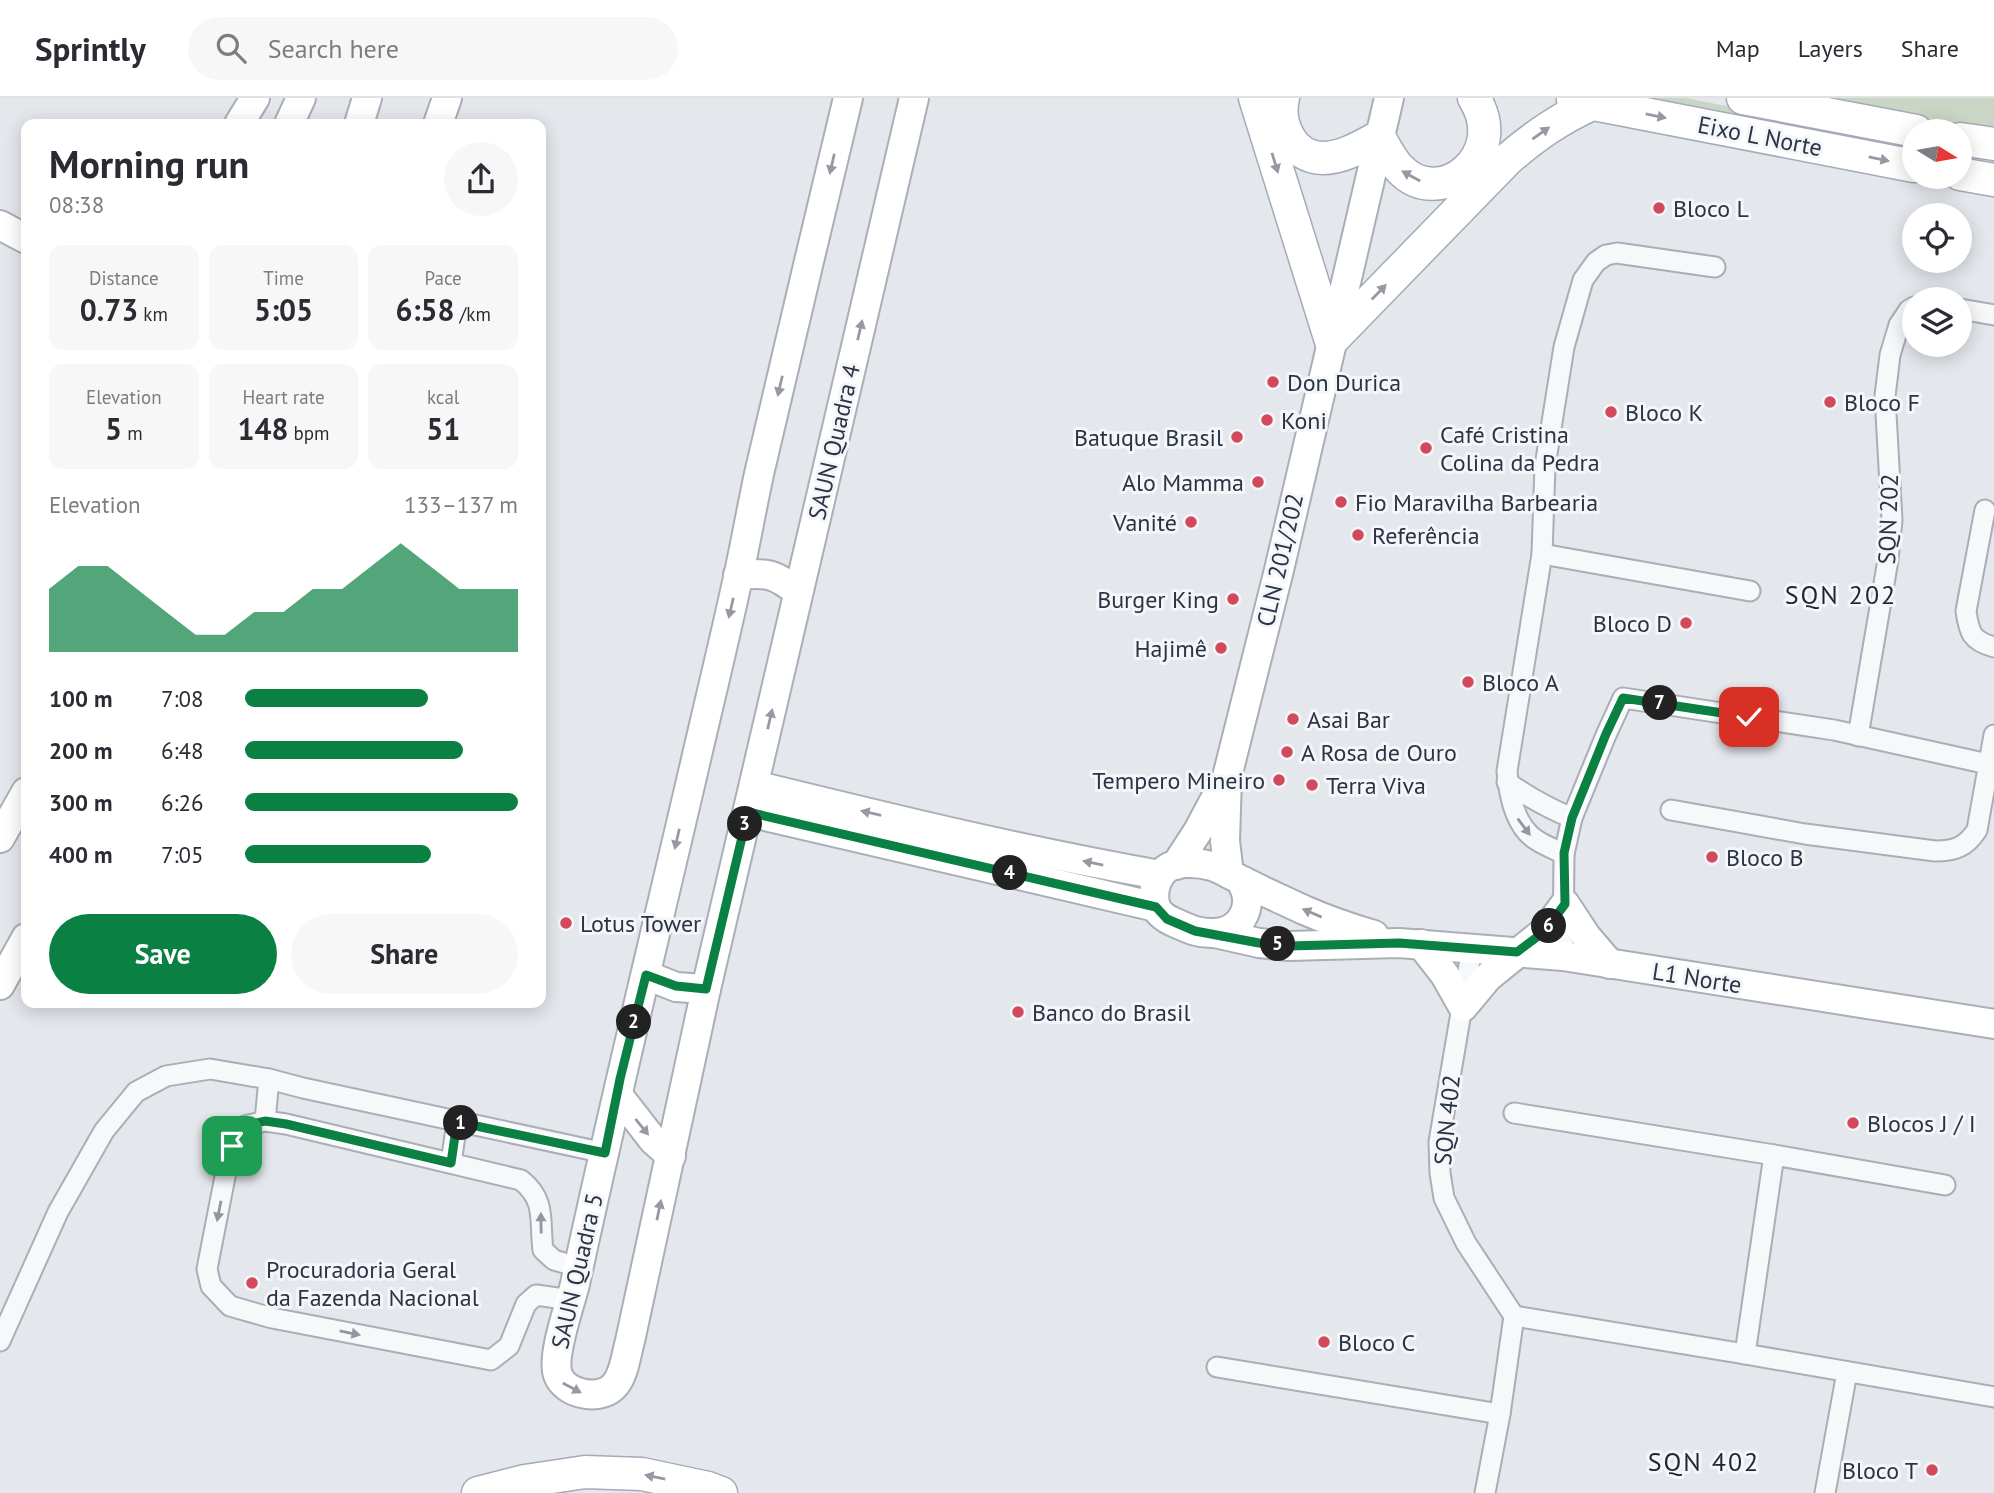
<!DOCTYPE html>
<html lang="en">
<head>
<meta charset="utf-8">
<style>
	:root { --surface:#fff; --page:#f7f7f7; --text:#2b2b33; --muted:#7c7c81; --line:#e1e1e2; --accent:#0b8043 }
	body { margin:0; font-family:"PT Sans",sans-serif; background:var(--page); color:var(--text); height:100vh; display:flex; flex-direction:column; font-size:26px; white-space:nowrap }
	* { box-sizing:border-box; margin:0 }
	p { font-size:23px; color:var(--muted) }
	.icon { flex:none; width:38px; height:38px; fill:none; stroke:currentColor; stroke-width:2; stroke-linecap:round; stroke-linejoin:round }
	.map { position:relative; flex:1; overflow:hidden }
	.sheet { position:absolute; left:21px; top:21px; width:525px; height:889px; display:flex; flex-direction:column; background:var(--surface); border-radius:14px; box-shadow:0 4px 18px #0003 }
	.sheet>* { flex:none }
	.needle { width:46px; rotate:101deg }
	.tools { position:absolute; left:1902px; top:21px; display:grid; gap:14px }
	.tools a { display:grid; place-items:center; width:70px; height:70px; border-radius:50%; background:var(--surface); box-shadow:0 4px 18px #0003; font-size:35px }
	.pin { position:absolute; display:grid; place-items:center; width:60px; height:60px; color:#fff; margin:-30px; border-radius:14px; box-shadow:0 4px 10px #0006 }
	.km { position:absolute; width:35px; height:35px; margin:-18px; border-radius:50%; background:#222; color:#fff; font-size:19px; line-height:35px; text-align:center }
	.round { display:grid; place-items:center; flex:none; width:74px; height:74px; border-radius:37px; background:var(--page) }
	.head { display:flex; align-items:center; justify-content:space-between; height:119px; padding:0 28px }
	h1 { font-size:38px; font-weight:700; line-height:52px }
	.figures { display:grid; grid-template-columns:repeat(3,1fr); gap:10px; height:119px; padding:7px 28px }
	.figures div { display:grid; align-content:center; border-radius:14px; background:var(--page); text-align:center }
	.figures b { font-size:30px; font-weight:700 }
	.figures small { font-size:19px; font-weight:400 }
	.figures p { font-size:19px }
	.chart { height:196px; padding:14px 28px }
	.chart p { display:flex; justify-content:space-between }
	.chart svg { width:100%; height:126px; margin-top:7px; fill:var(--accent); opacity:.7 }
	.action { display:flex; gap:14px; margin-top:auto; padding:14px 28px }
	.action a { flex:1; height:80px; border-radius:42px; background:var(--accent); color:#fff; font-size:28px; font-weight:700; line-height:80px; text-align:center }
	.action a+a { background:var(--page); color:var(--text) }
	ul { padding:0 28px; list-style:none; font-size:23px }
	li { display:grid; grid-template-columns:112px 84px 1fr; align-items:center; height:52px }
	li i { height:18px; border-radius:9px; background:var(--accent) }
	header { display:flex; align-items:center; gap:42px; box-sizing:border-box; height:98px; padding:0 35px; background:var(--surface); border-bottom:2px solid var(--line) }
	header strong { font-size:33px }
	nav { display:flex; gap:38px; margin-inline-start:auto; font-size:24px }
	.search { width:490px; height:63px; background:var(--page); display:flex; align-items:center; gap:18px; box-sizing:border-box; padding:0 24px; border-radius:38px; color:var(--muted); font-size:26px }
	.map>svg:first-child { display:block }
	.green { fill:#c9d6c5 }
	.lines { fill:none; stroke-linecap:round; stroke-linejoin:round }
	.street-casing { stroke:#a9aeb7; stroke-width:23 }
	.secondary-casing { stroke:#a9aeb7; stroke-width:32 }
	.primary-casing { stroke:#a3abb8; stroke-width:35 }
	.street { stroke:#f7f8fa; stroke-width:19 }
	.secondary { stroke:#fff; stroke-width:28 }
	.primary { stroke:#fff; stroke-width:32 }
	.oneway { fill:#959aa2 }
	.oneway2 { fill:#9196a0 }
	.route-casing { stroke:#fff; stroke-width:14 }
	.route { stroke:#0b8043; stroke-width:9 }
	.poi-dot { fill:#d1495b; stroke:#f4f6f9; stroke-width:2.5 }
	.labels { text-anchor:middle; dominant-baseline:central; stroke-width:6; stroke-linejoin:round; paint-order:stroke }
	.street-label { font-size:24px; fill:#2b3445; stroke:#f4f6f9 }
	.poi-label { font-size:24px; fill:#2b3445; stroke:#f4f6f9; text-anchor:start }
	.neighbourhood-label { font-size:26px; letter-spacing:2px; fill:#1d2536; stroke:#f4f6f9 }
</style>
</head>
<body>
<header>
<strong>Sprintly</strong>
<div class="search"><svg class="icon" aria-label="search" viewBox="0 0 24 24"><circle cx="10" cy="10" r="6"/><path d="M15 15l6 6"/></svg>Search here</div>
<nav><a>Map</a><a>Layers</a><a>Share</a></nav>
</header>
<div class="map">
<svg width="1994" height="1395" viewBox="0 0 1994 1395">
	<rect width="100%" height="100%" fill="#e4e7ec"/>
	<g class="green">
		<polygon points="1619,0 1686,0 1826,28 1914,43 1914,56"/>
		<polygon points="1819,0 1994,0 1994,33 1933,24"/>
	</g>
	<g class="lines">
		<g class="street-casing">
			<g id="street">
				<polyline points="1960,211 1994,217"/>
				<path d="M1985 412 1966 513C1969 535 1972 543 1994 549"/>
				<polyline points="1542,456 1750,493"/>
				<polyline points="1858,638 1888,462 1892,422 1885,298 1890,257 1899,227 1909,212 1914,209"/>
				<path d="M1507 684C1528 699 1548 710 1572 720"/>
				<path d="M1671 712 1805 736 1935 753C1955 753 1966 749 1977 732L1994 637"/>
				<path d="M1564 756C1556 752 1546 748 1538 743 1515 730 1509 698 1507 673L1542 456 1545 368 1564 249 1583 182 1596 164 1606 157 1617 155 1715 169"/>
				<polyline points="1472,850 1439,1044 1440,1075 1444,1100 1466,1145 1514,1218 1500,1316 1485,1395"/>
				<polyline points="1563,858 1564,756 1572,720 1606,637 1623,600 1834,632 1988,666"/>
				<polyline points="1514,1015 1774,1057"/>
				<polyline points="265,1023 269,981"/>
				<polyline points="451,1065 457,1024"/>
				<path d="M571 1202 536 1197 526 1206 509 1248 491 1262 272 1220 230 1208 211 1188 207 1171 231 1048 245 1028 265 1023 286 1026 521 1082C547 1103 539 1123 543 1152L554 1162 578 1169"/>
				<polyline points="1514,1218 1745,1256 1994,1299"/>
				<polyline points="0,1243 58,1114 104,1033 136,994 166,978 210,971 269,981 303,990 605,1055"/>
				<polyline points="1745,1256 1774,1057 1945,1087"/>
				<polyline points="1217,1269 1500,1316"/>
				<polyline points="1825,1395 1847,1274"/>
			</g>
		</g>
		<g class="secondary-casing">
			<g id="secondary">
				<path d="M848 0C818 125 788 251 759 376 752 409 746 442 739 475 725 540 709 605 694 670 654 842 612 1013 575 1186 570 1207 551 1258 558 1277 565 1296 598 1303 613 1289 624 1279 626 1257 630 1243L706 891 914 0"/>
				<polyline points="239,26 255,0"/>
				<polyline points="289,26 301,0"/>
				<polyline points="359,26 367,0"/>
				<polyline points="438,26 447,0"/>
				<polyline points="0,127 26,141"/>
				<path d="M738 477C768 474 775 476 798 494"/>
				<path d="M754 687C889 720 1023 753 1160 777"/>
				<polyline points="748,714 1156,809"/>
				<polyline points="0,740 26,694"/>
				<polyline points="1176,767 1198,733 1222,688"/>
				<polyline points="1229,776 1225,743 1227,679 1279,472 1389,0"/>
				<path d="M1240 782C1256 805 1243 834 1214 835 1200 836 1189 831 1178 826 1168 822 1157 816 1155 806 1153 795 1155 784 1162 775 1172 762 1198 764 1212 768 1222 771 1232 778 1241 782 1262 793 1283 802 1304 812 1327 822 1350 830 1374 837"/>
				<polyline points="1215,835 1259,845 1289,848 1399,845 1563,858 1994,926"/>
				<polyline points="1421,846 1445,877 1463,909 1488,879 1545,833 1565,806 1586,838 1610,866"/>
				<polyline points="646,877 676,889 706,891"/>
				<polyline points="0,887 26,840"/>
				<polyline points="618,997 653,1042 671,1058"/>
			</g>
		</g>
		<g class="primary-casing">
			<g id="primary">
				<path d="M1255 0 1331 243 1508 61C1535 38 1559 21 1592 6"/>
				<path d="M1283 0C1277 26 1292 60 1323 60 1343 60 1362 48 1379 39 1385 49 1391 62 1400 71 1439 113 1511 58 1474 0"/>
				<polyline points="1743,0 1916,33"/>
				<polyline points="1573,2 1914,68"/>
				<polyline points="1960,41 1994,46"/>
				<polyline points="1960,76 1994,82"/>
				<polyline points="478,1395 525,1383 585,1374 642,1376 708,1390 721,1395"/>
			</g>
		</g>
		<use href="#street" class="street"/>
		<use href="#secondary" class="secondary"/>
		<use href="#primary" class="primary"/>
	</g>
	<defs><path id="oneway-solid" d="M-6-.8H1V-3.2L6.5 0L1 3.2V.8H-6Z" transform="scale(1.75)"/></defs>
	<g class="oneway">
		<use href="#oneway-solid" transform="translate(1656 18) rotate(11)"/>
		<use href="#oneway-solid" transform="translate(1541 35) rotate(-35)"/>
		<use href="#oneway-solid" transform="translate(1879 61) rotate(11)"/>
		<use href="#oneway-solid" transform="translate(1275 65) rotate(73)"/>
		<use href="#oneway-solid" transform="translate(832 66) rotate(103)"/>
		<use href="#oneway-solid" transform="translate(1411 78) rotate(-151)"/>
		<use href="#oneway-solid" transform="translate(1379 194) rotate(-46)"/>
		<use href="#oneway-solid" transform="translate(860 232) rotate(-77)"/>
		<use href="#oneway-solid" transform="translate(780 288) rotate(103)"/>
		<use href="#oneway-solid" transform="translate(731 510) rotate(103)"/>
		<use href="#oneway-solid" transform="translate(770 621) rotate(-77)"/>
		<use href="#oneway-solid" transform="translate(871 715) rotate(-167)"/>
		<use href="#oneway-solid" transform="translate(677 741) rotate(103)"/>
		<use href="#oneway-solid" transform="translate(1093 765) rotate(-168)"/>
		<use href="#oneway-solid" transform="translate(1312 815) rotate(-157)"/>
		<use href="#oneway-solid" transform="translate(642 1029) rotate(51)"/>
		<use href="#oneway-solid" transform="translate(659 1112) rotate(-78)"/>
		<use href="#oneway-solid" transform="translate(572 1290) rotate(28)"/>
		<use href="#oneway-solid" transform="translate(655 1379) rotate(-168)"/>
	</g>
	<g class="oneway2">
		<use href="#oneway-solid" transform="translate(1524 729) rotate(53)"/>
		<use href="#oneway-solid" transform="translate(219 1113) rotate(101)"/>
		<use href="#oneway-solid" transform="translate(541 1125) rotate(-91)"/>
		<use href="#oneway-solid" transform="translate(350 1235) rotate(11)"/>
	</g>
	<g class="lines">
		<g class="route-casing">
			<polyline id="route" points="232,1048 245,1028 265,1023 286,1026 451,1065 457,1024 605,1055 620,981 646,877 676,888 706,891 748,714 1156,809 1167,821 1195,833 1259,845 1289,848 1399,845 1517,854 1545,833 1565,806 1564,755 1572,720 1606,636 1623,600 1749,619"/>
		</g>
		<use href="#route" class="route"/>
	</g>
	<g class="poi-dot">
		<circle cx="1659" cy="110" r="7"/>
		<circle cx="1273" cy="284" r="7"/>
		<circle cx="1830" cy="304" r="7"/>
		<circle cx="1611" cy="314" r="7"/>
		<circle cx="1267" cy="322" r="7"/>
		<circle cx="1237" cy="339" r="7"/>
		<circle cx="1426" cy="350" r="7"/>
		<circle cx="1258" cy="384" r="7"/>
		<circle cx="1341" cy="404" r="7"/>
		<circle cx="1191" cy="424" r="7"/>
		<circle cx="1358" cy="437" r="7"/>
		<circle cx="1233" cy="501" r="7"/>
		<circle cx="1686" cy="525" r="7"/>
		<circle cx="1221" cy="550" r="7"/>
		<circle cx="1468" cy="584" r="7"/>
		<circle cx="1293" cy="621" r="7"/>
		<circle cx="1287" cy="654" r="7"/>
		<circle cx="1279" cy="682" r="7"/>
		<circle cx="1312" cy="687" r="7"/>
		<circle cx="1712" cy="759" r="7"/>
		<circle cx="566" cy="825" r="7"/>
		<circle cx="1018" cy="914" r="7"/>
		<circle cx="1853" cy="1025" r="7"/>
		<circle cx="252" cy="1185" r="7"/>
		<circle cx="1324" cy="1244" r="7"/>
		<circle cx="1932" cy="1372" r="7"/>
	</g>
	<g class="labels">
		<g class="street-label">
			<text transform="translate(1760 38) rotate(11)">Eixo L Norte</text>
			<text transform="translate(834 344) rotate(-77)">SAUN Quadra 4</text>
			<text transform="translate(1888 421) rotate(-88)">SQN 202</text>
			<text transform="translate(1280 462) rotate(-77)">CLN 201/202</text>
			<text transform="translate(1697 880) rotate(9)">L1 Norte</text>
			<text transform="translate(1447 1022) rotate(-84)">SQN 402</text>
			<text transform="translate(577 1173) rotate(-77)">SAUN Quadra 5</text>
		</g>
		<g class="poi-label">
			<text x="1673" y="110">Bloco L</text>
			<text x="1287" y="284">Don Durica</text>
			<text x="1844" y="304">Bloco F</text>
			<text x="1625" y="314">Bloco K</text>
			<text x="1281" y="322">Koni</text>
			<text x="1440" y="336">Café Cristina<tspan x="1440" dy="28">Colina da Pedra</tspan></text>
			<text x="1223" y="339" text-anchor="end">Batuque Brasil</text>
			<text x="1244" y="384" text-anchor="end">Alo Mamma</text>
			<text x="1355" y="404">Fio Maravilha Barbearia</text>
			<text x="1177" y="424" text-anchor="end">Vanité</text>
			<text x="1372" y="437">Referência</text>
			<text x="1219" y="501" text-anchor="end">Burger King</text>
			<text x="1672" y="525" text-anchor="end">Bloco D</text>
			<text x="1207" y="550" text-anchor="end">Hajimê</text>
			<text x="1482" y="584">Bloco A</text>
			<text x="1307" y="621">Asai Bar</text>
			<text x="1301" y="654">A Rosa de Ouro</text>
			<text x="1265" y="682" text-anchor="end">Tempero Mineiro</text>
			<text x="1326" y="687">Terra Viva</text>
			<text x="1726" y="759">Bloco B</text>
			<text x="580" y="825">Lotus Tower</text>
			<text x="1032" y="914">Banco do Brasil</text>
			<text x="1867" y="1025">Blocos J / I</text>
			<text x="266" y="1171">Procuradoria Geral<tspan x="266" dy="28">da Fazenda Nacional</tspan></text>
			<text x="1338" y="1244">Bloco C</text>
			<text x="1918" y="1372" text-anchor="end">Bloco T</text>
		</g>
		<g class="neighbourhood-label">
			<text x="1841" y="496">SQN 202</text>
			<text x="1704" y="1363">SQN 402</text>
		</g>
	</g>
</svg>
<div class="tools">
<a><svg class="needle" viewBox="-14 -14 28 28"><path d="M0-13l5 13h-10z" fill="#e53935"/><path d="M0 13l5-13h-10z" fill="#7c7c81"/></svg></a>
<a><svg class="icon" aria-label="locate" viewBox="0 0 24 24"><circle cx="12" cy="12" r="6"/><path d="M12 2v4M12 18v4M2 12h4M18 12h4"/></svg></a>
<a><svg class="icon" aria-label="layers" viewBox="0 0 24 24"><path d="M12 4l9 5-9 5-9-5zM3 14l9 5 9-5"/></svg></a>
</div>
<div class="pin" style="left:232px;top:1048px;background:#1e9e55"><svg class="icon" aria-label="arrive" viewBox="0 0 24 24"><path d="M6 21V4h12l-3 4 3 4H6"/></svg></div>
<div class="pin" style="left:1749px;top:619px;background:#d93025"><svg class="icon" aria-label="check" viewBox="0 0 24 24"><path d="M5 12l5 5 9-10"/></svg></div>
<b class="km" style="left:461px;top:1025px">1</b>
<b class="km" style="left:634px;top:924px">2</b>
<b class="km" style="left:745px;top:726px">3</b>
<b class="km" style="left:1010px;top:775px">4</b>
<b class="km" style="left:1278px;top:846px">5</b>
<b class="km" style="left:1549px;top:828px">6</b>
<b class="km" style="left:1660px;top:605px">7</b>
<section class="sheet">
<div class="head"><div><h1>Morning run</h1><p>08:38</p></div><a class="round"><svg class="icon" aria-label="share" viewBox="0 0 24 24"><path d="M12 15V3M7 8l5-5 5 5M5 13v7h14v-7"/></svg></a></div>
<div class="figures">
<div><p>Distance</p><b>0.73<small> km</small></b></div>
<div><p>Time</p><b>5:05</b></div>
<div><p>Pace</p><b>6:58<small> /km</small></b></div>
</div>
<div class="figures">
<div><p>Elevation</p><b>5<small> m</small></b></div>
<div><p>Heart rate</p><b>148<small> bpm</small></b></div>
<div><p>kcal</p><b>51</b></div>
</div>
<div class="chart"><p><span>Elevation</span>133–137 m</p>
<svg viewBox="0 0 160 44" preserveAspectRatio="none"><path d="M0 44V22L10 14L20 14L30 22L40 30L50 38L60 38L70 30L80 30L90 22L100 22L110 14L120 6L130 14L140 22L150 22L160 22V44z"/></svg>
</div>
<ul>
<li><b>100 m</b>7:08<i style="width:67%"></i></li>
<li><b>200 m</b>6:48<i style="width:80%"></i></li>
<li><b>300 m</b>6:26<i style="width:100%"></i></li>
<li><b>400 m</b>7:05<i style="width:68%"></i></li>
</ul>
<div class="action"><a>Save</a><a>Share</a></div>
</section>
</div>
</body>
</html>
